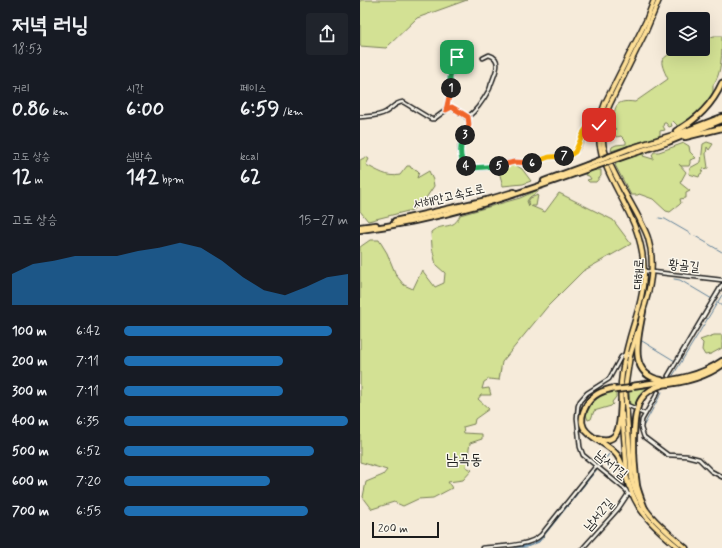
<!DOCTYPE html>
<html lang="ko">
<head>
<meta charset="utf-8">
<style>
	:root { --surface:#171b24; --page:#20242c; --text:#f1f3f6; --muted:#9ea1a6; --accent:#1f6fb2 }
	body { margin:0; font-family:Mynerve,"Poor Story",sans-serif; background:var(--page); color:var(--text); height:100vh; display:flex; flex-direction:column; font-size:15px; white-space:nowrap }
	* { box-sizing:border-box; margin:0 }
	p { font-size:13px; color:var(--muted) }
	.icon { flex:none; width:22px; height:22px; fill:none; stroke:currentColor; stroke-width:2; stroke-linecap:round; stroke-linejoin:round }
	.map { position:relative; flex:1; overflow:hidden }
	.sheet { display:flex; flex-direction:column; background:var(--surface); width:360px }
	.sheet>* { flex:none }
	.fabs { position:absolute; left:306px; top:12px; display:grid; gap:8px }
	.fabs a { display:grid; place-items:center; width:44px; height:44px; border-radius:4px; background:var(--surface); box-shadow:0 4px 16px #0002; font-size:20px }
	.scale { position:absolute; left:12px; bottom:10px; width:67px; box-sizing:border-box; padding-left:4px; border:2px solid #1c1c1c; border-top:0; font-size:11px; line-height:14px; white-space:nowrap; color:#1c1c1c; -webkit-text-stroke:3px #fbf7ec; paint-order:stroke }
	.pin { position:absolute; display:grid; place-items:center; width:34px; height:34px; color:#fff; margin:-17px; border-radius:8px; box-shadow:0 2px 6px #0006 }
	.km { position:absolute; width:20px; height:20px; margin:-10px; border-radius:50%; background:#222; color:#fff; font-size:11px; line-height:20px; text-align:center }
	.round { display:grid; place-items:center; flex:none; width:42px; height:42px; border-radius:4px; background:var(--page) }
	.headline { display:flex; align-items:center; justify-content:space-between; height:68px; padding:0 12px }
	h1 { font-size:22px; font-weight:700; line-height:30px }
	.stats { display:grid; grid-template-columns:repeat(3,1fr); gap:6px; height:68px; padding:4px 12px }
	.stats div { display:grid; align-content:center }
	.stats b { font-size:20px; font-weight:700 }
	.stats small { font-size:11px; font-weight:400 }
	.stats p { font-size:11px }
	.chart { height:112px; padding:8px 12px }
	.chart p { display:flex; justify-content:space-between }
	.chart svg { width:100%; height:72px; margin-top:4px; fill:var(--accent); opacity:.7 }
	ul { padding:0 12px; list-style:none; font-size:13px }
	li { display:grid; grid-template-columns:64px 48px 1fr; align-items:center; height:30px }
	li i { height:10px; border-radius:5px; background:var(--accent) }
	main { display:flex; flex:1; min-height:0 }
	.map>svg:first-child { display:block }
	.green { fill:#d3e194; stroke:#787e58 }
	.water { fill:#8ec5ec; stroke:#608199 }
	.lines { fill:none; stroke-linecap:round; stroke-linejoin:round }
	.stream { stroke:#608199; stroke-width:1 }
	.minor-casing { stroke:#1c1c1c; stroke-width:5.5 }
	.trunk-casing { stroke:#1c1c1c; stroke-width:7 }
	.motorway-casing { stroke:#1c1c1c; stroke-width:8 }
	.minor { stroke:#fbf7ec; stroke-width:2.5 }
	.trunk { stroke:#fdde96; stroke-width:4 }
	.motorway { stroke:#fdde96; stroke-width:4.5 }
	.motorway-bridge-casing { stroke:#1c1c1c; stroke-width:8; stroke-linecap:butt }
	.motorway-bridge { stroke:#fdde96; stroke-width:4.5 }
	.split-1-casing { stroke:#fff; stroke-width:8 }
	.split-2-casing { stroke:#fff; stroke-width:8 }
	.split-3-casing { stroke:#fff; stroke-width:8 }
	.split-4-casing { stroke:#fff; stroke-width:8 }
	.split-5-casing { stroke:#fff; stroke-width:8 }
	.split-6-casing { stroke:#fff; stroke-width:8 }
	.split-7-casing { stroke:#fff; stroke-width:8 }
	.split-8-casing { stroke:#fff; stroke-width:8 }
	.split-9-casing { stroke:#fff; stroke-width:8 }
	.split-1 { stroke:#22a559; stroke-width:5 }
	.split-2 { stroke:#f0652b; stroke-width:5 }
	.split-3 { stroke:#f0652b; stroke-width:5 }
	.split-4 { stroke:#22a559; stroke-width:5 }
	.split-5 { stroke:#22a559; stroke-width:5 }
	.split-6 { stroke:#f0652b; stroke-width:5 }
	.split-7 { stroke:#f5b400; stroke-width:5 }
	.split-8 { stroke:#f5b400; stroke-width:5 }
	.split-9 { stroke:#f5b400; stroke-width:5 }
	.labels { text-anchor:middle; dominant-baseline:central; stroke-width:3; stroke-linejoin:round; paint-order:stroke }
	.street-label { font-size:13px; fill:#1c1c1c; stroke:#fbf7ec }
	.quarter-label { font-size:15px; fill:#1c1c1c; stroke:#fbf7ec }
</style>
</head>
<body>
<main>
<section class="sheet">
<div class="headline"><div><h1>저녁 러닝</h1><p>18:53</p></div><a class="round"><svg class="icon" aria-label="share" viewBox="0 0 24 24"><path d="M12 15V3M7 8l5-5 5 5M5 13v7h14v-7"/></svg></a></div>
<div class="stats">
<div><p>거리</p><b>0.86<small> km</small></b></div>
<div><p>시간</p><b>6:00</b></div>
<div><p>페이스</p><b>6:59<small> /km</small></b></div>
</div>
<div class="stats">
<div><p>고도 상승</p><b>12<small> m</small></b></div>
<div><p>심박수</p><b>142<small> bpm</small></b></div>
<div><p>kcal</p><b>62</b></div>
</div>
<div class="chart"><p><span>고도 상승</span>15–27 m</p>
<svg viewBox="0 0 160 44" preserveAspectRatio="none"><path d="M0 44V25L10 19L20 17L30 14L40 14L50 14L60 11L70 9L80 6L90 9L100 17L110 27L120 35L130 38L140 33L150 27L160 25V44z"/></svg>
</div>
<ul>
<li><b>100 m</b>6:42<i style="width:93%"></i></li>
<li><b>200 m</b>7:11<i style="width:71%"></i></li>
<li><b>300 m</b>7:11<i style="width:71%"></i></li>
<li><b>400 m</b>6:35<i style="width:100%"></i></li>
<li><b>500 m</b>6:52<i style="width:85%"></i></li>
<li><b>600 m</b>7:20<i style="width:65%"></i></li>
<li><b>700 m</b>6:55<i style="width:82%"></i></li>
</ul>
</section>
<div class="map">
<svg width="362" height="548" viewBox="0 0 362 548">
	<rect width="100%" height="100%" fill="#f6ebda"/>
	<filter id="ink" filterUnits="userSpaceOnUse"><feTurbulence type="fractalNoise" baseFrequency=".025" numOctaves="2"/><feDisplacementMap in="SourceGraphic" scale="8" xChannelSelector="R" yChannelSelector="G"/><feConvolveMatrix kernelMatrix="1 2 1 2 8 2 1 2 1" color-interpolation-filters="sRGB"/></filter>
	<g filter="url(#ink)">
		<g class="green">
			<polygon points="0,0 107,0 57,18 26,48 0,46"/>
			<path d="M354 36H362C362 52 362 74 353 85V92L342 111 320 127H317V125L313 121 311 123 312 126 309 127 306 123H304L303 126 305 130 300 131V136L251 151 252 147 256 145 266 144V141L261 136 257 137 252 132 256 129 253 126C255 108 253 99 275 102L308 79C306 75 301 65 302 61 303 57 316 50 320 49 323 48 327 49 330 49L333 54 336 49H343V40Z"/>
			<polygon points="347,142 353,144 349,150 347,147 346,154 348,168 343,169 342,173 340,174 339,177 329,174 330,168 341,162 343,144"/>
			<path d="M324 143 329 146 330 152 336 158 330 160V163L329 166H321L319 164 326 172 320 183 330 191 326 193V198L320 199 321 203 319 205 310 212 306 211 293 199 279 194 278 195H271L255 165C262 158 276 156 285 153L283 156 293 159V156L292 155 294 152H299Z"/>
			<path d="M6 157 9 159 6 165C17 170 27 178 40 175L47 166H50L51 168 57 170 59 172 57 178 69 171 73 180 74 186 66 198 52 210 8 221 0 211V160Z"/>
			<polygon points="154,164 162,169 171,181 163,184 143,186 138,168"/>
			<polygon points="231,170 241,170 241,176 236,182 229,182 227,180 231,179 229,176 225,175 226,172"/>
			<path d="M178 190V192L170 197 167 201 169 206 168 202 170 198 178 195 176 206H171L185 212 199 193 253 220 271 244 223 271 188 306 142 362 139 380 129 379 124 382 122 389 129 388 131 395H121L118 399 129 409 115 419 114 424 103 427 104 433 122 434V439L110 443 106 467 112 470 103 480 88 482 92 488 73 498 58 499 43 506 34 502 12 509 3 497 6 482 23 475 27 470 0 462V247L10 240H19L27 253 36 275 44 285 53 289 62 270 75 287 84 283 85 273 76 265 72 247 71 232C83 222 94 231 100 215L160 198Z"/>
			<polygon points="354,335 362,335 362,348 351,354 345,355 342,350 343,343 340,340"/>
			<polygon points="284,388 288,390 276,408 270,406 269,390"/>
			<path d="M256 392V397L252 402 253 404 251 406 234 411 231 419 228 420 226 415C232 400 240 394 256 392Z"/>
		</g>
		<polygon class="water" points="249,454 179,542 167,547 141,548 171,545 180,540"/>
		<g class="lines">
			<g class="stream">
				<polyline points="299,218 305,219 331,234"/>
				<polyline points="335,236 362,252"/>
				<polyline points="314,279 320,280 352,299"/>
				<polyline points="355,301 362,306"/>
				<polyline points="282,341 315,361"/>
				<polyline points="312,377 362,295"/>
				<polyline points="284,425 302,392"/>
			</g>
			<g class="minor-casing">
				<g id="minor">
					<polyline points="85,55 93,59 94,67 90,78 91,89 86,109"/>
					<polyline points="94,61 97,57 98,49"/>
					<path d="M0 117C8 116 18 117 26 112 33 108 34 103 43 102L71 119H74L89 108C94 108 97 110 101 113 117 122 104 131 101 143 99 148 101 158 103 163L112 168 133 167 154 162 168 163 189 157 212 154 217 149 230 123 241 125"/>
					<path d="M108 117C116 111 124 99 129 90 131 87 130 85 132 82 135 73 143 59 129 55L123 58"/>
					<polyline points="284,271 362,280"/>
					<polyline points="270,356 264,355 261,357 249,379 227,393 220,401 218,406 217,418 220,447 223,455 266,490 268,494 272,495"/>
					<polyline points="308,376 362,285"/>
					<polyline points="298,392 282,420 281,428 284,437 308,455 327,456 339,459 351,471 362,477"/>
					<polyline points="267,405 274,408"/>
					<polyline points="280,412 285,414"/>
					<path d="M122 548C139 546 169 547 181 535L236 466"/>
					<polyline points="223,548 258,509 268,494"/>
				</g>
			</g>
			<g class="trunk-casing">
				<g id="trunk">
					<path d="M282 314C290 290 296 264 288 238 286 231 282 225 279 218 268 197 255 177 246 155 240 138 242 121 250 104L286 31 299 0"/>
					<path d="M279 327 270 356 265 389 272 481C280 511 303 528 326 548"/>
					<path d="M261 404C259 381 264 359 270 337 276 316 284 295 284 272 283 223 257 198 242 156 237 138 238 120 245 103L286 21 294 0"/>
					<polyline points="262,414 267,473"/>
					<path d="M269 484C276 512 297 529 319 548"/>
				</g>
			</g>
			<g class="motorway-casing">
				<g id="motorway">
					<path d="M316 131C337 120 352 105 362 83"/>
					<polyline points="325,137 362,128"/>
					<polyline points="269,149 323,132 362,117"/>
					<polyline points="271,154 308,142 362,120"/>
					<polyline points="184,181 227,165"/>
					<polyline points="35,221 127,200 154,192"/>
					<polyline points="0,227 16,225"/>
					<path d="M0 230C80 220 153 196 228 169"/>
					<path d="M283 311C279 335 266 374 301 380"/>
					<path d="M300 385C322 383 344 378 362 365"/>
					<path d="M272 386C303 381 335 380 362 361"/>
					<path d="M255 388C243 390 233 394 227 404 209 436 243 437 257 455 263 463 266 476 269 486"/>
					<path d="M237 438C262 447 260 418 261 402"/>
					<path d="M285 509C282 501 279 494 277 486 274 466 270 414 282 398 287 391 295 387 302 385"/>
				</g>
			</g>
			<use href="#minor" class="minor"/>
			<use href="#trunk" class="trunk"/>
			<use href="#motorway" class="motorway"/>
			<g class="motorway-bridge-casing">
				<g id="motorway-bridge">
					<polyline points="227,165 269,149"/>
					<polyline points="228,169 271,154"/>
					<polyline points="255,390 272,388"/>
				</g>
			</g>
			<use href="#motorway-bridge" class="motorway-bridge"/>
		</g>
	</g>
	<g class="lines" filter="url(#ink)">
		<g class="split-1-casing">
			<path id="split-1" d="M91 88C91 85 90 81 90 78 90 72 95 62 97 57"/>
		</g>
		<g class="split-2-casing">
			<polyline id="split-2" points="91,88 86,110 92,107 95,109"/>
		</g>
		<g class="split-3-casing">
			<polyline id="split-3" points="95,109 108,117 109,125 105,135"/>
		</g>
		<g class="split-4-casing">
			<path id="split-4" d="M105 135C100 144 98 158 106 166"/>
		</g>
		<g class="split-5-casing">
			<polyline id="split-5" points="106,166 112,168 139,166"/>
		</g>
		<g class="split-6-casing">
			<polyline id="split-6" points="139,166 154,162 172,163"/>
		</g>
		<g class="split-7-casing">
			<polyline id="split-7" points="172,163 189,157 204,156"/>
		</g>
		<g class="split-8-casing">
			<polyline id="split-8" points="204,156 212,154 215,152 224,132"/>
		</g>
		<g class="split-9-casing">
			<polyline id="split-9" points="224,132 230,123 239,125"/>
		</g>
		<use href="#split-1" class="split-1"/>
		<use href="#split-2" class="split-2"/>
		<use href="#split-3" class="split-3"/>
		<use href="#split-4" class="split-4"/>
		<use href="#split-5" class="split-5"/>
		<use href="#split-6" class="split-6"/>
		<use href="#split-7" class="split-7"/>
		<use href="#split-8" class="split-8"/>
		<use href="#split-9" class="split-9"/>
	</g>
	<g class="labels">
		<g class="street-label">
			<text transform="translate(89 197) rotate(-13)">서해안고속도로</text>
			<text transform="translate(324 266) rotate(6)">황골길</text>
			<text transform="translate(279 274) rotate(-87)">대해로</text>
			<text transform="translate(251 465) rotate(39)">남서1길</text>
			<text transform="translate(239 515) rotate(-49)">남서2길</text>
		</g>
		<g class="quarter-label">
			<text x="104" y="460">남곡동</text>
		</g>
	</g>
</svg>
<div class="fabs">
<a><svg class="icon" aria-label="layers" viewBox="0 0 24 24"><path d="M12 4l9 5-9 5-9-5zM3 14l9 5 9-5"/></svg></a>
</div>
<div class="scale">200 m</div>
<div class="pin" style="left:97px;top:57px;background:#1e9e55"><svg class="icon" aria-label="arrive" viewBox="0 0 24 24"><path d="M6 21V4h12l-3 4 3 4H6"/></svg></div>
<div class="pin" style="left:239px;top:125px;background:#d93025"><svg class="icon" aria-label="check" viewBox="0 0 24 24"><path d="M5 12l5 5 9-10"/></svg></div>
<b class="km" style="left:91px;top:88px">1</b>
<b class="km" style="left:105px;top:135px">3</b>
<b class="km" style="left:106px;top:166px">4</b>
<b class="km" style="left:139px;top:166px">5</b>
<b class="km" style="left:172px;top:163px">6</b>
<b class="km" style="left:204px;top:156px">7</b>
</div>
</main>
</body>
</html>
